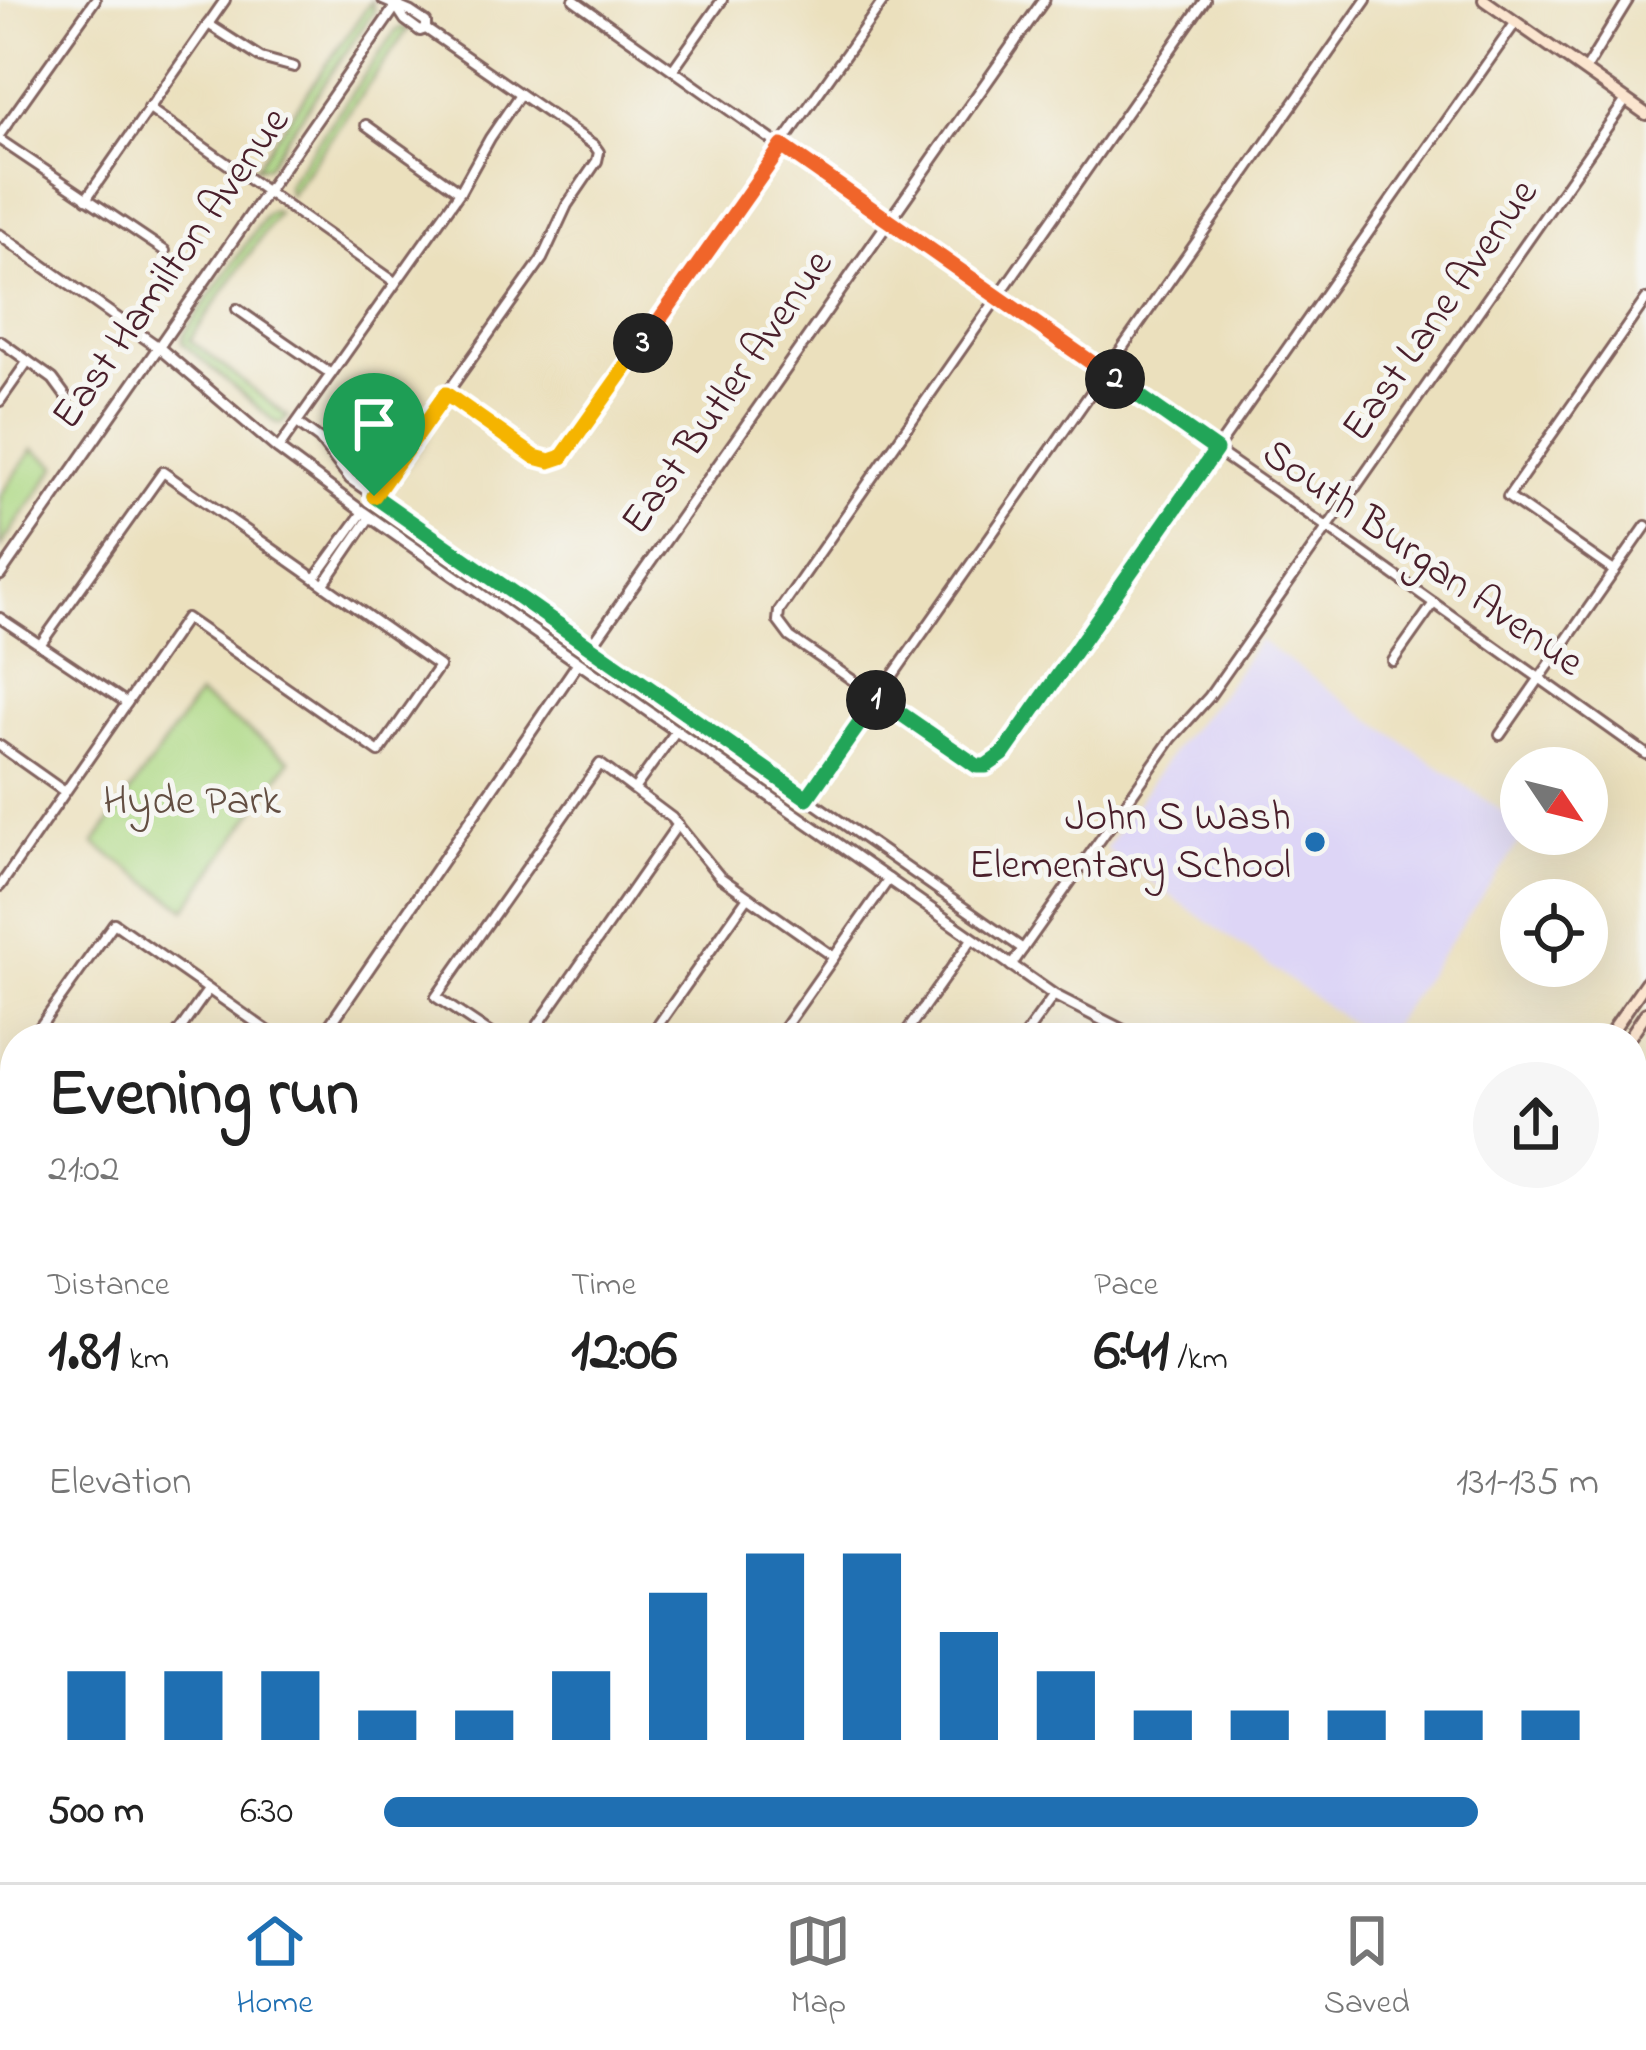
<!DOCTYPE html>
<html lang="en">
<head>
<meta charset="utf-8">
<style>
	:root { --surface:#fff; --page:#f6f6f6; --text:#222; --muted:#767676; --line:#e0e0e0; --accent:#1f6fb2 }
	body { margin:0; font-family:"Indie Flower",sans-serif; background:var(--page); color:var(--text); height:100vh; display:flex; flex-direction:column; font-size:45px; white-space:nowrap }
	* { box-sizing:border-box; margin:0 }
	p { font-size:39px; color:var(--muted) }
	.icon { flex:none; width:66px; height:66px; fill:none; stroke:currentColor; stroke-width:2; stroke-linecap:round; stroke-linejoin:round }
	.map { position:relative; flex:1; overflow:hidden }
	.sheet { position:absolute; left:0px; top:1023px; width:1647px; height:861px; display:flex; flex-direction:column; background:var(--surface); border-radius:48px 48px 0 0; box-shadow:0 12px 48px #0002 }
	.sheet>* { flex:none }
	.needle { width:78px; rotate:125deg }
	.fabs { position:absolute; left:1500px; top:747px; display:grid; gap:24px }
	.fabs a { display:grid; place-items:center; width:108px; height:108px; border-radius:50%; background:var(--surface); box-shadow:0 12px 48px #0002; font-size:60px }
	.pin { position:absolute; display:grid; place-items:center; width:102px; height:102px; color:#fff; margin:-123px -51px; border-radius:50% 50% 50% 0; rotate:-45deg; box-shadow:0 0 12px #0007 }
	.pin .icon { rotate:45deg }
	.km { position:absolute; width:60px; height:60px; margin:-30px; border-radius:50%; background:#222; color:#fff; font-size:33px; line-height:60px; text-align:center }
	.round { display:grid; place-items:center; flex:none; width:126px; height:126px; border-radius:63px; background:var(--page) }
	.overview { display:flex; align-items:center; justify-content:space-between; height:204px; padding:0 48px }
	h1 { font-size:66px; font-weight:700; line-height:90px }
	.stats { display:grid; grid-template-columns:repeat(3,1fr); gap:18px; height:204px; padding:12px 48px }
	.stats div { display:grid; align-content:center }
	.stats b { font-size:60px; font-weight:700 }
	.stats small { font-size:33px; font-weight:400 }
	.stats p { font-size:33px }
	.chart { height:336px; padding:24px 48px }
	.chart p { display:flex; justify-content:space-between }
	.chart svg { width:100%; height:216px; margin-top:12px; stroke:var(--accent); stroke-width:6 }
	ul { padding:0 48px; list-style:none; font-size:39px }
	li { display:grid; grid-template-columns:192px 144px 1fr; align-items:center; height:90px }
	li i { height:30px; border-radius:15px; background:var(--accent) }
	.tabs { display:flex; justify-content:space-around; align-items:center; height:168px; border-top:3px solid var(--line); background:var(--surface); font-size:33px; color:var(--muted) }
	.tabs a { display:grid; justify-items:center; gap:6px }
	.tabs .on { color:var(--accent) }
	.map>svg:first-child { display:block }
	.built { fill:#ddd5f6 }
	.green { fill:#aed985; stroke:#7c7c58; stroke-width:3 }
	.water { fill:#68a0d6; stroke:#596080; stroke-width:3 }
	.lines { fill:none; stroke-linecap:round; stroke-linejoin:round }
	.stream { stroke:#68a0d6; stroke-width:3 }
	.minor-casing { stroke:#82635e; stroke-width:14 }
	.tertiary-casing { stroke:#82635e; stroke-width:15 }
	.secondary-casing { stroke:#82635e; stroke-width:16 }
	.minor { stroke:#fff; stroke-width:8 }
	.tertiary { stroke:#fff; stroke-width:9 }
	.secondary { stroke:#fbe5cf; stroke-width:10 }
	.split-1-casing { stroke:#fff; stroke-width:24 }
	.split-2-casing { stroke:#fff; stroke-width:24 }
	.split-3-casing { stroke:#fff; stroke-width:24 }
	.split-4-casing { stroke:#fff; stroke-width:24 }
	.split-1 { stroke:#22a559; stroke-width:15 }
	.split-2 { stroke:#22a559; stroke-width:15 }
	.split-3 { stroke:#f0652b; stroke-width:15 }
	.split-4 { stroke:#f5b400; stroke-width:15 }
	.poi-dot { fill:#1f6fb2; stroke:#f6f6f2; stroke-width:4.5 }
	.labels { text-anchor:middle; dominant-baseline:central; stroke-width:10; stroke-linejoin:round; paint-order:stroke }
	.street-label { font-size:42px; fill:#4a1f2b; stroke:#f6f6f2 }
	.park-label { font-size:42px; fill:#634e42; stroke:#f6f6f2 }
	.poi-label { font-size:42px; fill:#4a1f2b; stroke:#f6f6f2; text-anchor:end }
</style>
</head>
<body>
<div class="map">
<svg width="1646" height="1882" viewBox="0 0 1646 1882">
	<rect width="100%" height="100%" fill="#f6f6f2"/>
	<filter id="ink" filterUnits="userSpaceOnUse"><feTurbulence type="fractalNoise" baseFrequency=".00833" numOctaves="2"/><feDisplacementMap in="SourceGraphic" scale="24" xChannelSelector="R" yChannelSelector="G"/><feConvolveMatrix kernelMatrix="1 2 1 2 8 2 1 2 1" color-interpolation-filters="sRGB"/></filter>
	<filter id="wash" filterUnits="userSpaceOnUse"><feTurbulence type="fractalNoise" baseFrequency=".004" numOctaves="4" result="noise"/><feDisplacementMap in="SourceGraphic" scale="48" xChannelSelector="R" yChannelSelector="G"/><feGaussianBlur stdDeviation="2.7" result="paint"/><feColorMatrix in="noise" values="0 0 0 0 0 0 0 0 0 0 0 0 0 0 0 0 0 1.4 0 .05"/><feComposite in="paint" operator="in"/></filter>
	<g filter="url(#wash)">
		<rect width="100%" height="100%" fill="#ebe0bd"/>
		<polygon class="built" points="1259,640 1521,825 1521,834 1525,834 1383,1038 1371,1038 1105,849 1178,743 1220,696"/>
		<g class="green">
			<polygon points="371,1 374,11 267,166 255,168"/>
			<polygon points="402,27 408,29 290,195 287,187 289,182 395,32"/>
			<polygon points="273,211 278,213 190,340 288,417 281,424 275,422 182,343 184,334 266,215"/>
			<polygon points="33,449 57,466 0,547 0,496"/>
			<polygon points="198,695 290,760 186,909 94,844"/>
			<polygon points="1632,1374 1646,1378 1641,1427 1637,1431 1632,1431"/>
		</g>
		<g class="water">
			<polygon points="1098,1869 1151,1869 1117,1882 1054,1882"/>
			<polygon points="1324,1869 1422,1869 1440,1882 1315,1882"/>
		</g>
		<g class="lines">
			<g class="stream">
				<polyline points="0,1772 15,1777"/>
				<polyline points="308,1869 340,1882"/>
			</g>
		</g>
	</g>
	<g filter="url(#ink)">
		<g class="lines">
			<g class="minor-casing">
				<g id="minor">
					<polyline points="383,0 411,12 426,22 426,29"/>
					<polyline points="574,0 927,250 1327,527 1646,754"/>
					<polyline points="1205,0 779,611 778,621 790,637 977,766 986,766 1003,754 1516,22"/>
					<polyline points="208,24 261,58 294,67"/>
					<polyline points="673,69 722,0"/>
					<polyline points="1585,70 1628,0"/>
					<polyline points="148,108 395,282"/>
					<polyline points="366,125 460,192"/>
					<polyline points="0,134 95,0"/>
					<polyline points="0,140 165,251"/>
					<polyline points="86,199 225,0"/>
					<polyline points="237,309 331,374"/>
					<polyline points="0,341 53,379 67,398"/>
					<polyline points="445,394 540,459 550,462 561,457 884,0"/>
					<polyline points="0,401 28,361"/>
					<polyline points="297,423 319,439 350,479 1023,949"/>
					<polyline points="278,449 460,192 490,138 520,94"/>
					<polyline points="374,496 542,259 567,205 597,161 599,152 594,145 426,29 420,31 405,20 392,0"/>
					<polyline points="1614,571 1508,497 1646,299"/>
					<polyline points="315,578 363,512"/>
					<polyline points="324,584 370,517"/>
					<polyline points="0,618 127,703"/>
					<polyline points="1393,661 1434,603"/>
					<polyline points="1500,735 1646,526"/>
					<polyline points="0,746 65,792"/>
					<polyline points="635,788 676,731"/>
					<polyline points="807,798 1366,0"/>
					<polyline points="0,886 186,618 379,752 439,666 163,472 40,645"/>
					<polyline points="1011,966 1172,738 1209,697 1626,100"/>
					<polyline points="32,1038 114,923 278,1038"/>
					<polyline points="174,1038 208,990"/>
					<polyline points="497,1038 436,997 600,764 672,818 720,877 834,957"/>
					<polyline points="529,1038 678,824"/>
					<polyline points="649,1038 748,897"/>
					<polyline points="777,1038 889,879"/>
					<polyline points="902,1038 972,939"/>
					<polyline points="1023,1038 1054,995"/>
					<polyline points="1,1077 15,1087"/>
					<polyline points="3,1079 15,1063"/>
					<polyline points="1646,1133 1632,1153 1646,1163"/>
					<polyline points="0,1185 15,1164"/>
					<polyline points="0,1219 15,1229"/>
					<polyline points="1,1292 15,1302"/>
					<polyline points="0,1294 15,1272"/>
					<polyline points="1632,1440 1646,1440"/>
					<polyline points="1632,1605 1646,1614"/>
					<polyline points="1632,1842 1646,1847"/>
					<polyline points="665,1869 676,1874 686,1875 694,1869"/>
					<polyline points="1434,1869 1452,1882"/>
					<polyline points="1528,1882 1534,1869"/>
					<polyline points="1606,1882 1615,1869"/>
				</g>
			</g>
			<g class="tertiary-casing">
				<g id="tertiary">
					<polyline points="0,235 158,347 278,449 363,512 1054,995 1138,1038"/>
					<polyline points="0,575 400,0"/>
					<polyline points="590,648 1044,0"/>
					<polyline points="321,1038 578,663"/>
					<polyline points="1632,1344 1646,1348"/>
					<polyline points="1632,1361 1646,1364"/>
					<polyline points="0,1495 15,1474"/>
				</g>
			</g>
			<g class="secondary-casing">
				<g id="secondary">
					<polyline points="1484,0 1646,114"/>
					<polyline points="1607,1038 1646,982"/>
					<polyline points="1629,1038 1646,1013"/>
					<polyline points="0,1498 15,1509"/>
					<polyline points="515,1869 533,1882"/>
					<polyline points="1016,1882 1025,1869"/>
				</g>
			</g>
			<use href="#minor" class="minor"/>
			<use href="#tertiary" class="tertiary"/>
			<use href="#secondary" class="secondary"/>
		</g>
	</g>
	<g class="lines" filter="url(#ink)">
		<g class="split-1-casing">
			<polyline id="split-1" points="374,496 807,798 876,700"/>
		</g>
		<g class="split-2-casing">
			<polyline id="split-2" points="876,700 878,698 977,766 986,766 1003,754 1216,450 1115,379"/>
		</g>
		<g class="split-3-casing">
			<polyline id="split-3" points="643,343 782,146 1115,379"/>
		</g>
		<g class="split-4-casing">
			<polyline id="split-4" points="374,496 446,394 535,457 550,461 562,457 643,343"/>
		</g>
		<use href="#split-1" class="split-1"/>
		<use href="#split-2" class="split-2"/>
		<use href="#split-3" class="split-3"/>
		<use href="#split-4" class="split-4"/>
	</g>
	<circle class="poi-dot" cx="1315" cy="842" r="12"/>
	<g class="labels">
		<g class="street-label">
			<text transform="translate(172 269) rotate(-55)">East Hamilton Avenue</text>
			<text transform="translate(1441 311) rotate(-55)">East Lane Avenue</text>
			<text transform="translate(728 393) rotate(-55)">East Butler Avenue</text>
			<text transform="translate(1422 559) rotate(35)">South Burgan Avenue</text>
		</g>
		<g class="park-label">
			<text x="192" y="802">Hyde Park</text>
		</g>
		<g class="poi-label">
			<text x="1291" y="818">John S Wash<tspan x="1291" dy="48">Elementary School</tspan></text>
		</g>
	</g>
</svg>
<div class="fabs">
<a><svg class="needle" viewBox="-14 -14 28 28"><path d="M0-13l5 13h-10z" fill="#e53935"/><path d="M0 13l5-13h-10z" fill="#767676"/></svg></a>
<a><svg class="icon" aria-label="locate" viewBox="0 0 24 24"><circle cx="12" cy="12" r="6"/><path d="M12 2v4M12 18v4M2 12h4M18 12h4"/></svg></a>
</div>
<div class="pin" style="left:374px;top:496px;background:#1e9e55"><svg class="icon" aria-label="arrive" viewBox="0 0 24 24"><path d="M6 21V4h12l-3 4 3 4H6"/></svg></div>
<b class="km" style="left:876px;top:700px">1</b>
<b class="km" style="left:1115px;top:379px">2</b>
<b class="km" style="left:643px;top:343px">3</b>
<section class="sheet">
<div class="overview"><div><h1>Evening run</h1><p>21:02</p></div><a class="round"><svg class="icon" aria-label="share" viewBox="0 0 24 24"><path d="M12 15V3M7 8l5-5 5 5M5 13v7h14v-7"/></svg></a></div>
<div class="stats">
<div><p>Distance</p><b>1.81<small> km</small></b></div>
<div><p>Time</p><b>12:06</b></div>
<div><p>Pace</p><b>6:41<small> /km</small></b></div>
</div>
<div class="chart"><p><span>Elevation</span>131–135 m</p>
<svg viewBox="0 0 160 44" preserveAspectRatio="none"><path d="M5 44V30M15 44V30M25 44V30M35 44V38M45 44V38M55 44V30M65 44V14M75 44V6M85 44V6M95 44V22M105 44V30M115 44V38M125 44V38M135 44V38M145 44V38M155 44V38"/></svg>
</div>
<ul>
<li><b>500 m</b>6:30<i style="width:90%"></i></li>
</ul>
</section>
</div>
<nav class="tabs">
<a class="on"><svg class="icon" aria-label="home" viewBox="0 0 24 24"><path d="M3 11l9-7 9 7M6 9v11h12V9"/></svg>Home</a>
<a><svg class="icon" aria-label="map" viewBox="0 0 24 24"><path d="M3 6l6-2 6 2 6-2v14l-6 2-6-2-6 2zM9 4v14M15 6v14"/></svg>Map</a>
<a><svg class="icon" aria-label="saved" viewBox="0 0 24 24"><path d="M7 4h10v16l-5-4-5 4z"/></svg>Saved</a>
</nav>
</body>
</html>
